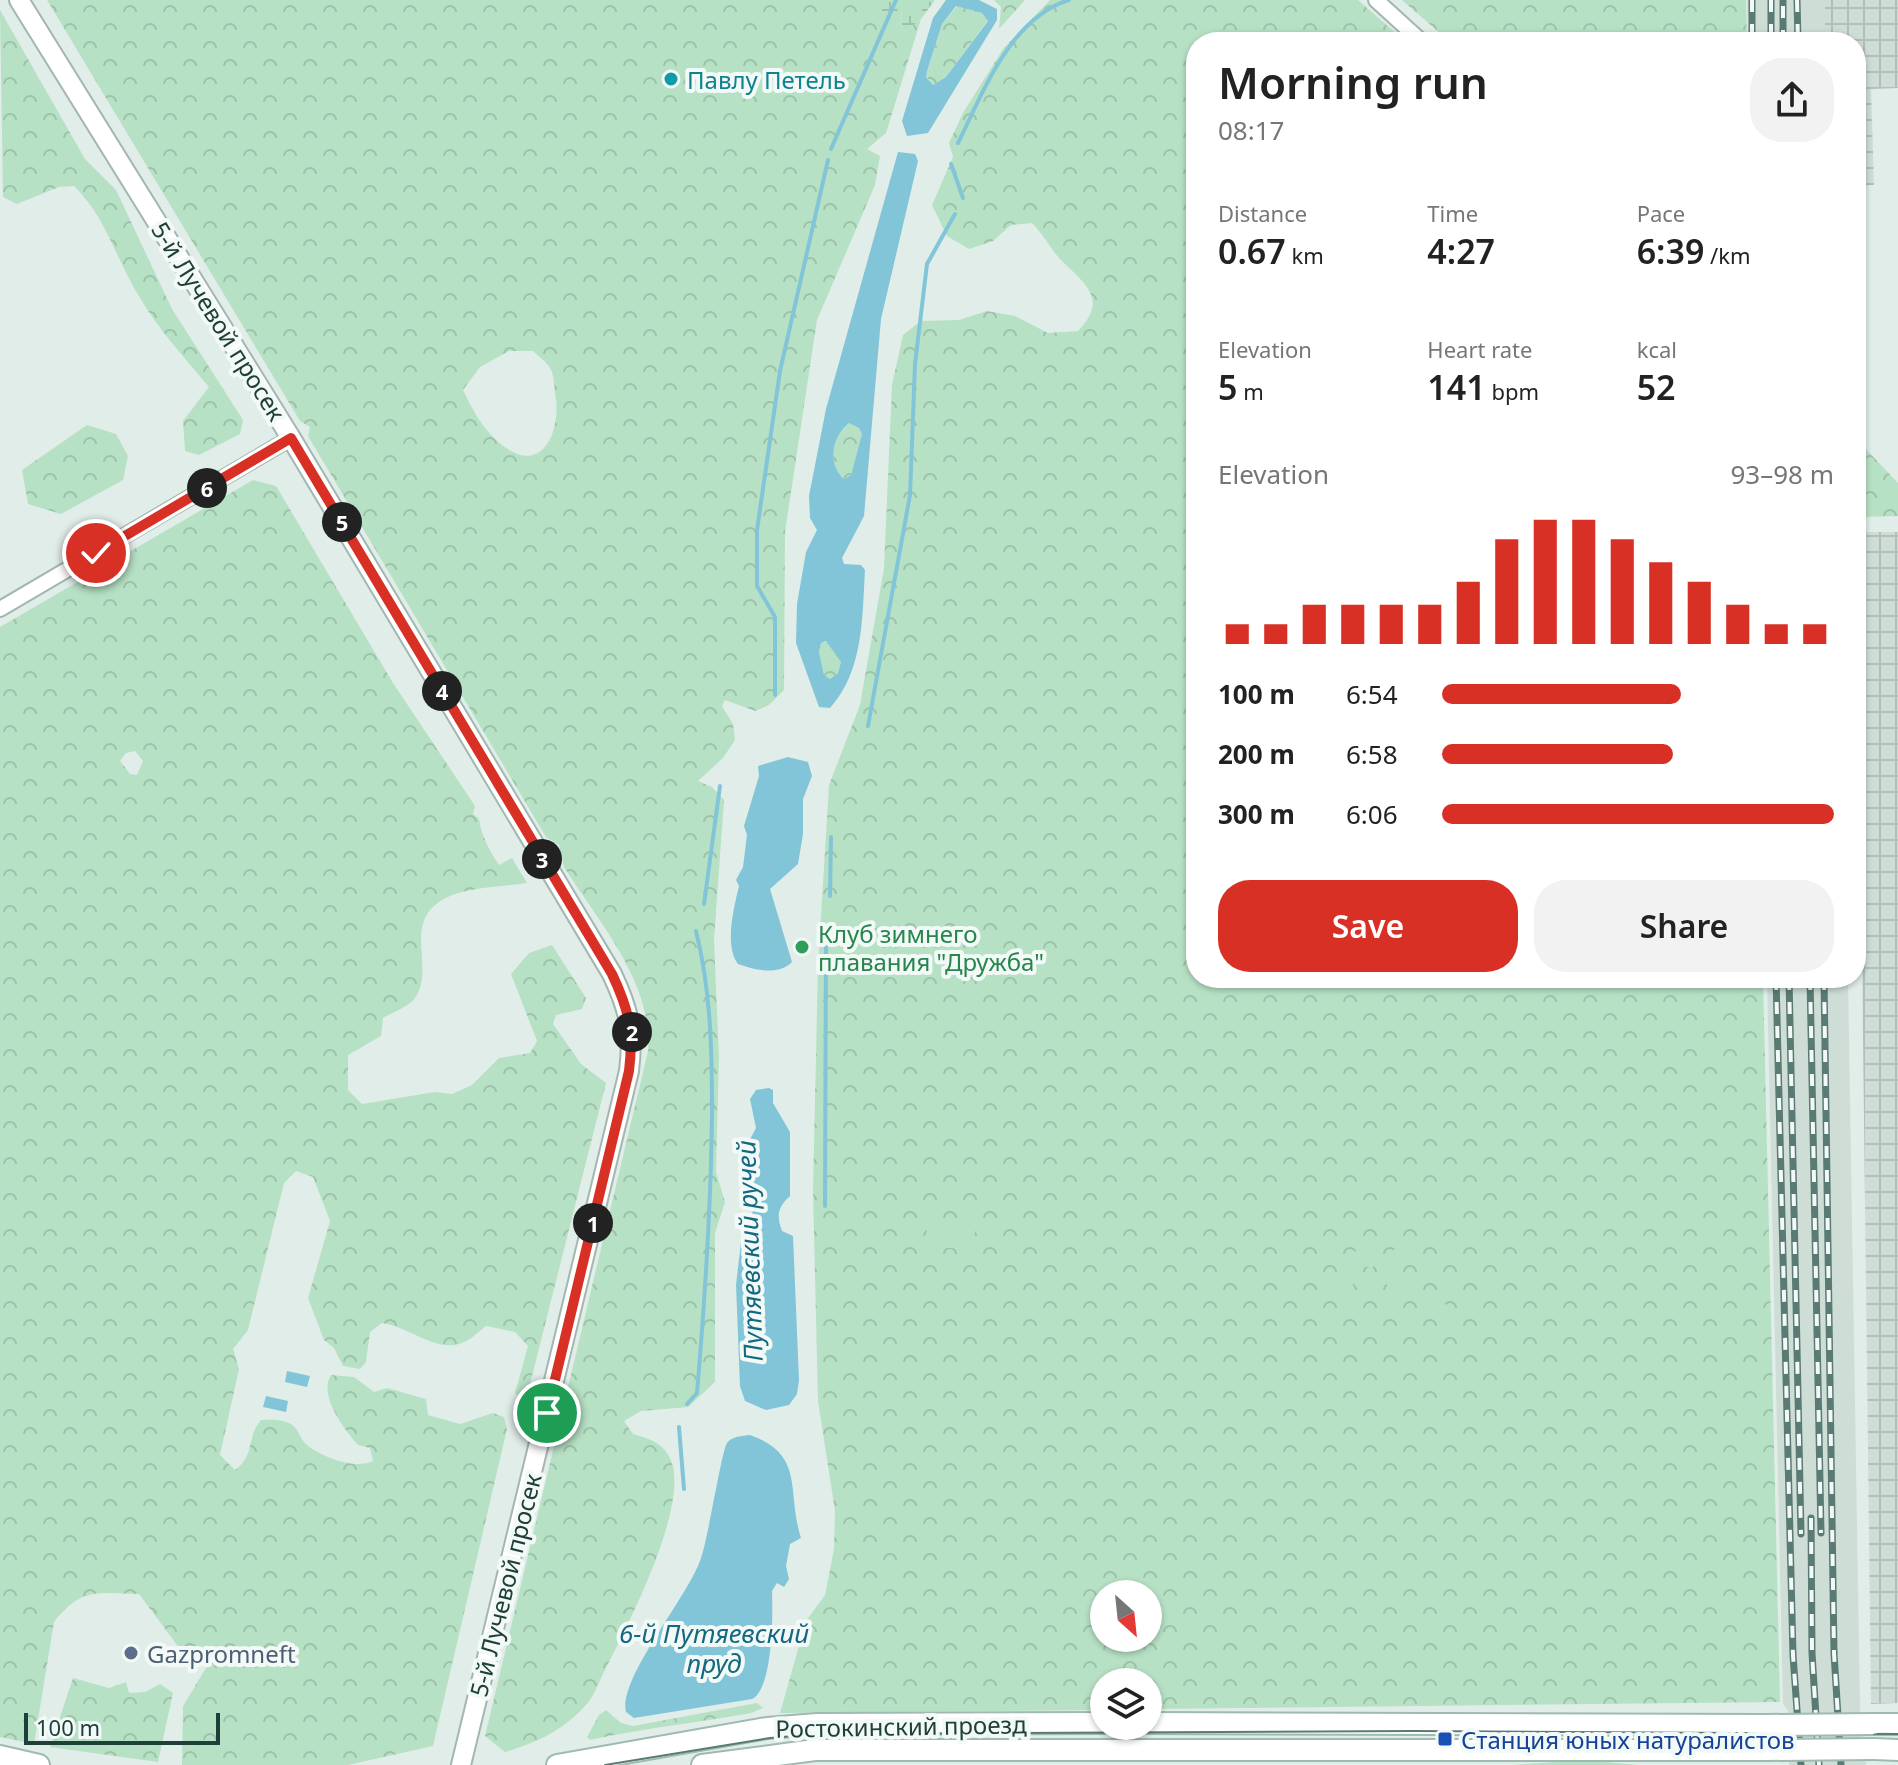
<!DOCTYPE html>
<html lang="en">
<head>
<meta charset="utf-8">
<style>
	:root { --surface:#fff; --page:#f2f2f2; --text:#222; --muted:#767676; --accent:#d93025 }
	body { margin:0; font-family:"Noto Sans",sans-serif; background:var(--page); color:var(--text); height:100vh; display:flex; flex-direction:column; font-size:30px; white-space:nowrap }
	* { box-sizing:border-box; margin:0 }
	p { font-size:26px; color:var(--muted) }
	.icon { flex:none; width:44px; height:44px; fill:none; stroke:currentColor; stroke-width:2; stroke-linecap:round; stroke-linejoin:round }
	.map { position:relative; flex:1; overflow:hidden }
	.side { position:absolute; left:1186px; top:32px; width:680px; height:956px; display:flex; flex-direction:column; background:var(--surface); border-radius:32px; box-shadow:0 2px 6px #0004 }
	.side>* { flex:none }
	.needle { width:52px; rotate:153deg }
	.buttons { position:absolute; left:1090px; top:1580px; display:grid; gap:16px }
	.buttons a { display:grid; place-items:center; width:72px; height:72px; border-radius:50%; background:var(--surface); box-shadow:0 2px 6px #0004; font-size:40px }
	.scale { position:absolute; left:24px; bottom:20px; width:196px; box-sizing:border-box; padding-left:8px; border:4px solid #1f4039; border-top:0; font-size:22px; line-height:28px; white-space:nowrap; color:#1f4039; -webkit-text-stroke:6px #f2f9f6; paint-order:stroke }
	.pin { position:absolute; display:grid; place-items:center; width:68px; height:68px; color:#fff; margin:-34px; border:4px solid #fff; border-radius:50%; box-shadow:0 2px 8px #0007 }
	.km { position:absolute; width:40px; height:40px; margin:-20px; border-radius:50%; background:#222; color:#fff; font-size:22px; line-height:40px; text-align:center }
	.round { display:grid; place-items:center; flex:none; width:84px; height:84px; border-radius:32px; background:var(--page) }
	.summary { display:flex; align-items:center; justify-content:space-between; height:136px; padding:0 32px }
	h1 { font-size:44px; font-weight:600; line-height:60px }
	.figures { display:grid; grid-template-columns:repeat(3,1fr); gap:12px; height:136px; padding:8px 32px }
	.figures div { display:grid; align-content:center }
	.figures b { font-size:34px; font-weight:600 }
	.figures small { font-size:22px; font-weight:400 }
	.figures p { font-size:22px }
	.chart { height:224px; padding:16px 32px }
	.chart p { display:flex; justify-content:space-between }
	.chart svg { width:100%; height:144px; margin-top:8px; stroke:var(--accent); stroke-width:6 }
	.button { display:flex; gap:16px; margin-top:auto; padding:16px 32px }
	.button a { flex:1; height:92px; border-radius:32px; background:var(--accent); color:#fff; font-size:32px; font-weight:600; line-height:92px; text-align:center }
	.button a+a { background:var(--page); color:var(--text) }
	ul { padding:0 32px; list-style:none; font-size:26px }
	li { display:grid; grid-template-columns:128px 96px 1fr; align-items:center; height:60px }
	li i { height:20px; border-radius:10px; background:var(--accent) }
	.map>svg:first-child { display:block }
	.built { fill:#cfddd7 }
	.industrial { fill:url(#industrial-grid) }
	.forest { fill:url(#forest-crowns); fill-rule:evenodd }
	.wetland { fill:url(#wetland-marsh) }
	.pitch { fill:#b7e1c5 }
	.water { fill:#82c5d8; fill-rule:evenodd }
	.lines { fill:none; stroke-linecap:round; stroke-linejoin:round }
	.stream { stroke:#82c5d8; stroke-width:4 }
	.minor-casing { stroke:#a3b6b0; stroke-width:18 }
	.tertiary-casing { stroke:#a3b6b0; stroke-width:22 }
	.secondary-casing { stroke:#9ebab2; stroke-width:24 }
	.minor { stroke:#fff; stroke-width:14 }
	.tertiary { stroke:#fff; stroke-width:18 }
	.secondary { stroke:#fff; stroke-width:20 }
	.tram { stroke:#597b74; stroke-width:2 }
	.rail-casing { stroke:#597b74; stroke-width:7 }
	.rail { stroke:#f2f9f6; stroke-width:4; stroke-dasharray:12; stroke-linecap:butt }
	.secondary-bridge-casing { stroke:#9ebab2; stroke-width:24; stroke-linecap:butt }
	.secondary-bridge { stroke:#fff; stroke-width:20 }
	.route-casing { stroke:#fff; stroke-width:16 }
	.route { stroke:#d93025; stroke-width:10 }
	.culture-dot { fill:#0f9aa8; stroke:#f2f9f6; stroke-width:3 }
	.leisure-dot { fill:#2e9e5b; stroke:#f2f9f6; stroke-width:3 }
	.service-dot { fill:#5c6f8a; stroke:#f2f9f6; stroke-width:3 }
	.transit-dot { fill:#1a4fb4; stroke:#f2f9f6; stroke-width:3 }
	.labels { text-anchor:middle; dominant-baseline:central; stroke-width:8; stroke-linejoin:round; paint-order:stroke }
	.culture-label { font-size:24px; fill:#0d838f; stroke:#f2f9f6; text-anchor:start }
	.street-label { font-size:24px; fill:#1f4039; stroke:#f2f9f6 }
	.leisure-label { font-size:24px; fill:#27864d; stroke:#f2f9f6; text-anchor:start }
	.service-label { font-size:24px; fill:#4e5e75; stroke:#f2f9f6; text-anchor:start }
	.transit-label { font-size:24px; fill:#164399; stroke:#f2f9f6; text-anchor:start }
	.water-label { font-size:26px; font-style:italic; fill:#136882; stroke:#f2f9f6 }
</style>
</head>
<body>
<div class="map">
<svg width="1898" height="1765" viewBox="0 0 1898 1765">
	<defs>
		<pattern id="industrial-grid" width="8" height="8" patternUnits="userSpaceOnUse" patternTransform="scale(2)"><rect width="8" height="8" fill="#cfddd7"/><path d="M0 4h8M4 0v8" fill="none" stroke="#b1bfb9"/></pattern>
		<pattern id="forest-crowns" width="20" height="18" patternUnits="userSpaceOnUse" patternTransform="scale(2)"><rect width="20" height="18" fill="#b7e1c5"/><path d="M2 6a3 3 0 1 1 6 0M12 15a3 3 0 1 1 6 0" fill="none" stroke="#9dc2aa"/></pattern>
		<pattern id="wetland-marsh" width="20" height="14" patternUnits="userSpaceOnUse" patternTransform="scale(2)"><rect width="20" height="14" fill="#b7e1c5"/><path d="M1 5h8M5 5V1M11 12h8M15 12V8" fill="none" stroke="#9dc2aa"/></pattern>
	</defs>
	<rect width="100%" height="100%" fill="#e1ede8"/>
	<g class="built">
		<polygon points="1747,0 1825,0 1825,42 1748,42"/>
		<polygon points="1767,978 1848,978 1860,1708 1866,1765 1789,1765 1789,1712 1783,1704"/>
	</g>
	<g class="industrial">
		<polygon points="1825,0 1898,0 1898,88 1871,89 1874,185 1856,186 1856,42 1825,42"/>
		<polygon points="1857,532 1898,532 1898,1703 1871,1704"/>
	</g>
	<g class="forest">
		<path d="M47 0H863L866 4 901 5 902 34 921 19 886 133 867 149 880 156 875 185 817 320 785 532 784 690 769 705 755 711 725 700 722 706 733 724 735 740 723 758 698 781 712 787 724 800 714 940 719 1057 716 1172 725 1202 715 1233V1382L688 1407 641 1411 624 1421 633 1434C652 1439 668 1445 673 1467 684 1516 628 1625 605 1670 599 1681 594 1698 584 1707 562 1731 536 1743 505 1752L485 1736 648 1051C653 982 599 923 564 867L559 845 546 837 308 436 310 427 300 421ZM509 351H533C538 356 547 362 550 368 554 374 554 385 555 393 562 428 544 478 502 445 483 430 473 411 463 390L480 367Z"/>
		<polygon points="994,0 1025,0 999,29 1001,7"/>
		<path d="M1050 0H1358L1406 42H1196V978H1763L1780 1702 1148 1709V1682H1104V1710L780 1713 806 1621 825 1595 834 1549 835 1511 818 1401 813 1191 818 966 829 785 860 705 884 568 892 385 903 335 921 321 959 320 987 311 1015 316 1048 333 1078 331C1107 301 1088 286 1064 263 1052 252 1045 236 1032 223L1011 225 993 241 969 249 947 236 932 205 953 157 949 143 963 113 1003 49ZM1104 1594H1148V1638H1104Z"/>
		<polygon points="1402,0 1746,0 1747,42 1450,42"/>
		<polygon points="957,6 982,13 988,20 946,77 933,85 926,76 927,71 942,24"/>
		<path d="M0 10 85 159 116 190 172 309 243 420 240 434 199 455 185 451 183 421 209 387C184 357 157 328 137 293 115 256 105 216 74 186L59 187 17 204 3 197Z"/>
		<path d="M849 423 859 428 862 434 851 475 844 479C827 464 832 436 849 423Z"/>
		<polygon points="87,425 116,434 128,456 123,480 61,514 28,504 22,470"/>
		<polygon points="1863,446 1898,483 1898,516 1862,517 1857,504 1862,476 1858,449"/>
		<path d="M253 480 276 486 393 683 475 806 473 814 479 819C482 837 489 850 499 865L512 858 527 883C505 886 479 887 458 893 394 914 438 965 415 998 408 1007 393 1012 383 1018L381 1036 348 1055V1090L362 1104 435 1092 452 1094 472 1085 499 1058 530 1053 537 1041 511 974 529 953 552 945 586 998 582 1009 556 1015 553 1024 581 1064 606 1083 529 1388 519 1397 515 1393 528 1346 515 1332 486 1326C479 1331 472 1339 464 1342 439 1355 408 1326 382 1323L370 1332 366 1362 360 1369 343 1366 334 1348 324 1340 308 1298 330 1221 313 1177 296 1171 284 1183 248 1330 233 1349 239 1369 220 1455 235 1470C256 1454 246 1437 261 1420 269 1420 279 1419 286 1422 298 1425 299 1438 307 1445 322 1457 355 1470 373 1461L370 1448 358 1445C344 1429 318 1395 331 1375L354 1377 374 1392 387 1388 426 1399 428 1415 460 1424 493 1413 504 1417 507 1429 433 1746 348 1765H182L183 1706 212 1658 180 1649 139 1594C98 1593 81 1587 54 1622L34 1744 0 1737V627ZM135 751 143 761 137 775 130 774 120 761 126 753Z"/>
		<polygon points="821,642 829,642 841,662 838,673 830,679 824,675 819,652"/>
		<polygon points="73,1678 109,1688 126,1682 129,1693 145,1692 160,1684 173,1693 158,1762 50,1747"/>
		<path d="M757 1703 763 1708 751 1713C697 1723 644 1728 590 1740L587 1737 599 1715 606 1710 621 1723 633 1726Z"/>
		<polygon points="1583,1760 1638,1765 1512,1765"/>
	</g>
	<polygon class="wetland" points="863,0 935,0 921,19 902,34 901,6 883,27"/>
	<g class="pitch">
		<polygon points="927,1219 975,1222 974,1249 926,1247"/>
		<polygon points="1395,1247 1407,1252 1398,1274 1386,1269"/>
		<polygon points="1352,1251 1376,1255 1373,1268 1350,1263"/>
		<polygon points="1351,1276 1356,1299 1344,1303 1338,1279"/>
		<polygon points="1411,1280 1413,1292 1388,1295 1387,1282"/>
		<polygon points="1432,1295 1452,1309 1445,1319 1425,1306"/>
	</g>
	<g class="water">
		<path d="M946 0H979L997 9V20L928 133 907 136 902 121 933 18ZM956 6 982 13 988 21 946 77 933 85 926 77 927 71 942 24Z"/>
		<path d="M898 152 915 154 918 161 881 319 864 516 842 558 844 564 861 565 865 570C862 618 864 670 830 708L819 707 796 643 797 604 806 552 817 530 810 518 809 496 826 409ZM849 423 859 428 862 434 851 475 844 479C827 464 832 436 849 423ZM826 641 841 662 838 673 830 679 824 675 819 652 821 643Z"/>
		<path d="M788 757 808 762 812 776 803 799V834L798 864 770 889 792 962C778 976 755 970 738 964 724 946 734 907 739 886L736 880 743 867 747 835 744 826 759 776 758 766Z"/>
		<path d="M769 1088 773 1090V1103L790 1132V1196C778 1207 776 1215 782 1231L793 1236 799 1380 797 1394 789 1405 766 1410 745 1401 740 1386 736 1285 742 1234 753 1211V1190L743 1169 746 1147 756 1128 750 1099 756 1090Z"/>
		<polygon points="287,1371 310,1376 307,1387 285,1382"/>
		<polygon points="266,1396 288,1401 286,1412 263,1407"/>
		<path d="M750 1435C806 1455 786 1492 801 1538L790 1544 786 1566 789 1579 784 1587 777 1583 772 1591C773 1614 773 1689 752 1699L634 1718 626 1712C618 1678 689 1596 701 1558 708 1539 722 1449 727 1443 732 1436 742 1436 750 1435Z"/>
	</g>
	<g class="lines">
		<g class="stream">
			<path d="M958 143C983 93 1010 18 1069 0"/>
			<polyline points="831,149 896,0"/>
			<polyline points="951,164 963,198"/>
			<polyline points="775,695 775,617 757,586 757,530 780,371 828,160"/>
			<polyline points="868,726 910,495 915,364 927,264 955,214"/>
			<polyline points="830,896 831,837"/>
			<polyline points="704,904 720,786"/>
			<polyline points="825,1206 826,939"/>
			<path d="M687 1404 697 1393C705 1299 711 1206 712 1113 712 1051 711 991 696 931"/>
			<polyline points="679,1427 684,1489"/>
		</g>
		<g class="minor-casing">
			<g id="minor">
				<polyline points="1376,0 1422,42"/>
				<polyline points="0,609 291,438"/>
			</g>
		</g>
		<g class="tertiary-casing">
			<path id="tertiary" d="M19 0 291 438 612 974C629 1010 634 1031 629 1071L461 1765"/>
		</g>
		<g class="secondary-casing">
			<g id="secondary">
				<polyline points="1148,1723 1765,1725"/>
				<polyline points="1873,1724 1898,1724"/>
				<polyline points="1874,1749 1898,1750"/>
				<polyline points="0,1756 39,1765"/>
				<polyline points="557,1765 767,1728 817,1724 1104,1723"/>
				<polyline points="702,1765 815,1750 1766,1750"/>
			</g>
		</g>
		<use href="#minor" class="minor"/>
		<use href="#tertiary" class="tertiary"/>
		<use href="#secondary" class="secondary"/>
		<polyline class="tram" points="605,1765 770,1738 817,1734 1414,1731 1898,1734"/>
		<g class="rail-casing">
			<g id="rail">
				<polyline points="1752,0 1752,42"/>
				<polyline points="1771,0 1771,42"/>
				<polyline points="1797,0 1798,42"/>
				<polyline points="1783,42 1783,0"/>
				<polyline points="1776,978 1793,1655 1801,1765"/>
				<polyline points="1789,978 1801,1534"/>
				<polyline points="1810,978 1821,1533"/>
				<polyline points="1824,978 1834,1653 1841,1765"/>
				<polyline points="1811,1518 1812,1653 1819,1765"/>
			</g>
		</g>
		<use href="#rail" class="rail"/>
		<g class="secondary-bridge-casing">
			<g id="secondary-bridge">
				<polyline points="1765,1725 1873,1724"/>
				<polyline points="1766,1750 1874,1749"/>
			</g>
		</g>
		<use href="#secondary-bridge" class="secondary-bridge"/>
	</g>
	<g class="lines">
		<g class="route-casing">
			<path id="route" d="M96 553 291 438 612 974C629 1010 634 1031 629 1071L547 1413"/>
		</g>
		<use href="#route" class="route"/>
	</g>
	<circle class="culture-dot" cx="671" cy="79" r="8"/>
	<circle class="leisure-dot" cx="802" cy="947" r="8"/>
	<circle class="service-dot" cx="131" cy="1653" r="8"/>
	<rect class="transit-dot" x="1437" y="1731" width="16" height="16" rx="4"/>
	<g class="labels">
		<g class="culture-label">
			<text x="687" y="79">Павлу Петель</text>
		</g>
		<g class="street-label">
			<text transform="translate(219 321) rotate(58)">5-й Лучевой просек</text>
			<text transform="translate(505 1585) rotate(-76)">5-й Лучевой просек</text>
			<text transform="translate(901 1726) rotate(-1)">Ростокинский проезд</text>
		</g>
		<g class="leisure-label">
			<text x="818" y="933">Клуб зимнего<tspan x="818" dy="28">плавания "Дружба"</tspan></text>
		</g>
		<g class="service-label">
			<text x="147" y="1653">Gazpromneft</text>
		</g>
		<g class="transit-label">
			<text x="1461" y="1739">Станция юных натуралистов</text>
		</g>
		<g class="water-label">
			<text transform="translate(749 1251) rotate(-92)">Путяевский ручей</text>
			<text x="714" y="1633">6-й Путяевский<tspan x="714" dy="30">пруд</tspan></text>
		</g>
	</g>
</svg>
<div class="buttons">
<a><svg class="needle" viewBox="-14 -14 28 28"><path d="M0-13l5 13h-10z" fill="#e53935"/><path d="M0 13l5-13h-10z" fill="#767676"/></svg></a>
<a><svg class="icon" aria-label="layers" viewBox="0 0 24 24"><path d="M12 4l9 5-9 5-9-5zM3 14l9 5 9-5"/></svg></a>
</div>
<div class="scale">100 m</div>
<div class="pin" style="left:547px;top:1413px;background:#1e9e55"><svg class="icon" aria-label="arrive" viewBox="0 0 24 24"><path d="M6 21V4h12l-3 4 3 4H6"/></svg></div>
<div class="pin" style="left:96px;top:553px;background:#d93025"><svg class="icon" aria-label="check" viewBox="0 0 24 24"><path d="M5 12l5 5 9-10"/></svg></div>
<b class="km" style="left:593px;top:1223px">1</b>
<b class="km" style="left:632px;top:1032px">2</b>
<b class="km" style="left:542px;top:859px">3</b>
<b class="km" style="left:442px;top:691px">4</b>
<b class="km" style="left:342px;top:522px">5</b>
<b class="km" style="left:207px;top:488px">6</b>
<section class="side">
<div class="summary"><div><h1>Morning run</h1><p>08:17</p></div><a class="round"><svg class="icon" aria-label="share" viewBox="0 0 24 24"><path d="M12 15V3M7 8l5-5 5 5M5 13v7h14v-7"/></svg></a></div>
<div class="figures">
<div><p>Distance</p><b>0.67<small> km</small></b></div>
<div><p>Time</p><b>4:27</b></div>
<div><p>Pace</p><b>6:39<small> /km</small></b></div>
</div>
<div class="figures">
<div><p>Elevation</p><b>5<small> m</small></b></div>
<div><p>Heart rate</p><b>141<small> bpm</small></b></div>
<div><p>kcal</p><b>52</b></div>
</div>
<div class="chart"><p><span>Elevation</span>93–98 m</p>
<svg viewBox="0 0 160 44" preserveAspectRatio="none"><path d="M5 44V38M15 44V38M25 44V32M35 44V32M45 44V32M55 44V32M65 44V25M75 44V12M85 44V6M95 44V6M105 44V12M115 44V19M125 44V25M135 44V32M145 44V38M155 44V38"/></svg>
</div>
<ul>
<li><b>100 m</b>6:54<i style="width:61%"></i></li>
<li><b>200 m</b>6:58<i style="width:59%"></i></li>
<li><b>300 m</b>6:06<i style="width:100%"></i></li>
</ul>
<div class="button"><a>Save</a><a>Share</a></div>
</section>
</div>
</body>
</html>
